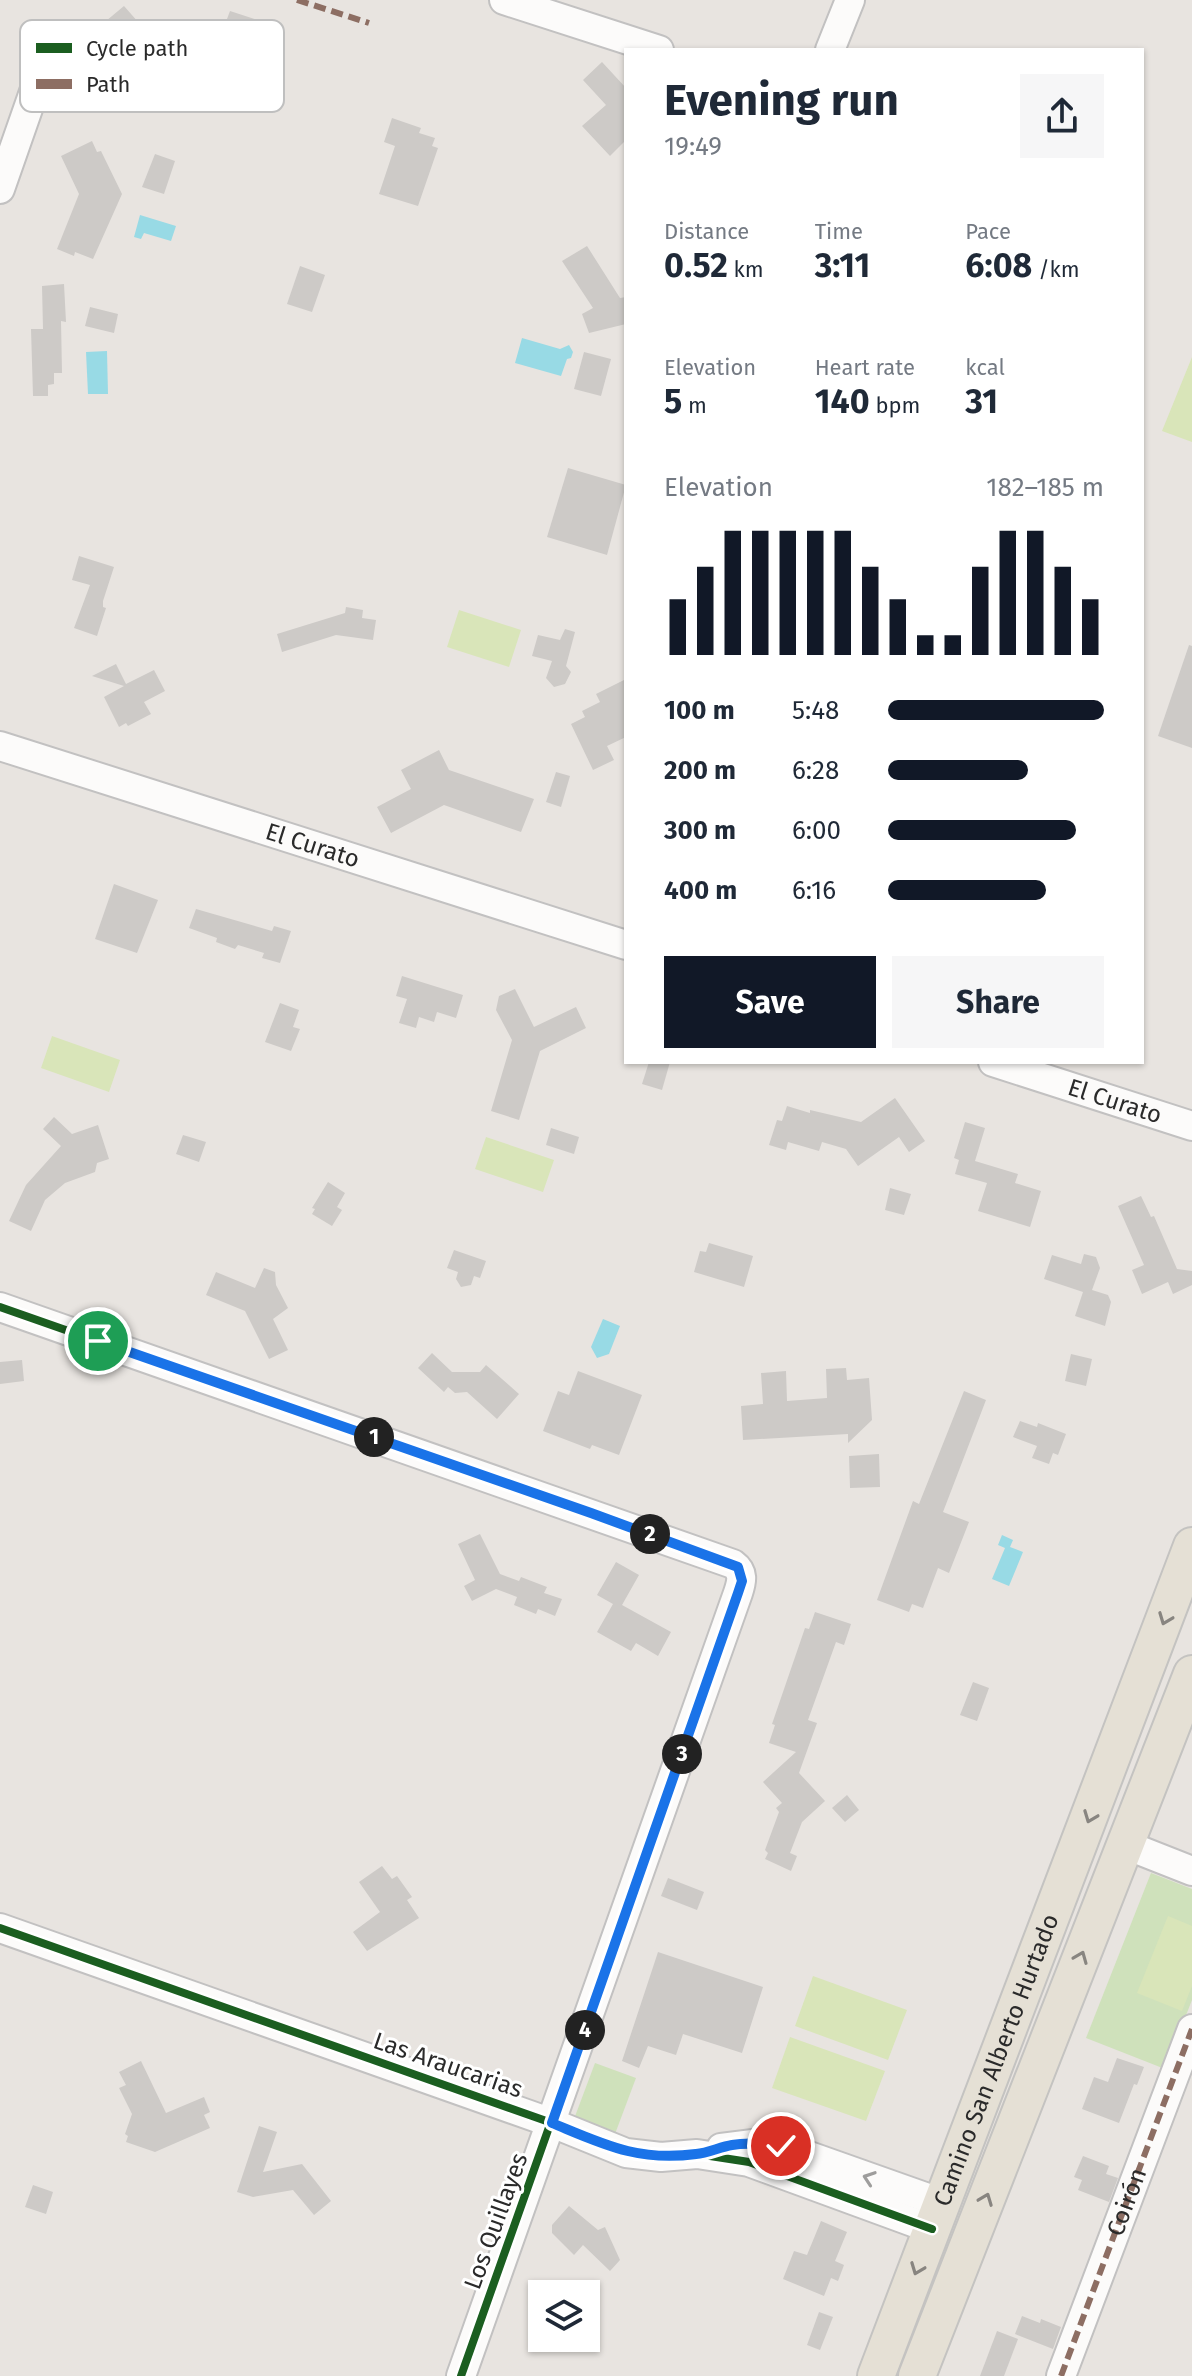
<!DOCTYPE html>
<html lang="en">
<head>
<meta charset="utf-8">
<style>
	:root { --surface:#fff; --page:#f6f6f7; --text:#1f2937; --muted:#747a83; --accent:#111827 }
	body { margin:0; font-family:"Fira Sans",sans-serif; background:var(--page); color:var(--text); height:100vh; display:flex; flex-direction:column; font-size:30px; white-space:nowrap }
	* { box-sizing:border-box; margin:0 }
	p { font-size:26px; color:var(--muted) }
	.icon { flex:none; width:44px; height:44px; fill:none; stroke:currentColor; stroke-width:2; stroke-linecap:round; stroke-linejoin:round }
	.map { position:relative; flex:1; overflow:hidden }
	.details { position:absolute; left:624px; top:48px; width:520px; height:1016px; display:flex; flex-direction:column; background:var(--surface); border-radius:0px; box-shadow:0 2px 6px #0004 }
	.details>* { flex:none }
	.controls { position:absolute; left:528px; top:2280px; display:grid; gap:16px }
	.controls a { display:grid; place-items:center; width:72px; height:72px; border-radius:0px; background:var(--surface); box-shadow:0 2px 6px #0004; font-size:40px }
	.pin { position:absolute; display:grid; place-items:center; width:68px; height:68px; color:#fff; margin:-34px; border:4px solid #fff; border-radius:50%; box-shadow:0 2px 8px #0007 }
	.km { position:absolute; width:40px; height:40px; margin:-20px; border-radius:50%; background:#222; color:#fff; font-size:22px; line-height:40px; text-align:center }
	.round { display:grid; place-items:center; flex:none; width:84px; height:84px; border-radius:0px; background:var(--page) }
	.summary { display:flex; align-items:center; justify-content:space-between; height:136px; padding:0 40px }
	h1 { font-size:44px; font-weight:700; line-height:60px }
	.figures { display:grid; grid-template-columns:repeat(3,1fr); gap:12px; height:136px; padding:8px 40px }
	.figures div { display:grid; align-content:center }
	.figures b { font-size:34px; font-weight:700 }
	.figures small { font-size:22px; font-weight:400 }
	.figures p { font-size:22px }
	.chart { height:224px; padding:16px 40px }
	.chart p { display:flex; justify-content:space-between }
	.chart svg { width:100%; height:144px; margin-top:8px; stroke:var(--accent); stroke-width:6 }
	.action { display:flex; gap:16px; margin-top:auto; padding:16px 40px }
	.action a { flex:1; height:92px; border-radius:0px; background:var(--accent); color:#fff; font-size:32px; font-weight:700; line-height:92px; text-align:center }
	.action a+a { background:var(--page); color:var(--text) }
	ul { padding:0 40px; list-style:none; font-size:26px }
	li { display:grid; grid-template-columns:128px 96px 1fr; align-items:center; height:60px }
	li i { height:20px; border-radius:10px; background:var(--accent) }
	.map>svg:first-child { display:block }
	.green { fill:#cfe1bb }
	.pitch { fill:#d9e5b9 }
	.water { fill:#98dae5 }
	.building { fill:#cdcac7 }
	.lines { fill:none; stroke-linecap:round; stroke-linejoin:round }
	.minor-casing { stroke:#c2c1c1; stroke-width:32 }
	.major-casing { stroke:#c4c3c1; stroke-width:40 }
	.minor { stroke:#fcfbfa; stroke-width:28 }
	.major { stroke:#e5e0d5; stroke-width:36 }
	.quiet { stroke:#8d6e63; stroke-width:6; stroke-dasharray:12 6; stroke-linecap:butt }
	.cycleway-casing { stroke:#fff; stroke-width:13 }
	.cycleway { stroke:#1b5e20; stroke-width:8 }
	.oneway { stroke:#888580 }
	.oneway2 { stroke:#9e9d9c }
	.route-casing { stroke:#fff; stroke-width:16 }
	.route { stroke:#1a73e8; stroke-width:10 }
	.labels { text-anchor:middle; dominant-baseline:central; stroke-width:6; stroke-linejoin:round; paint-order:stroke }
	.street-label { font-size:24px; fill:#2a2a2a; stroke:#fff }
	.key { fill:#fff; stroke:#bfbfbf; stroke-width:2 }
	.key-label { font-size:22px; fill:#2a2a2a }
</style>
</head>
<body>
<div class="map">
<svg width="1192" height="2376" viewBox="0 0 1192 2376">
	<rect width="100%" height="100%" fill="#e8e4e0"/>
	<g class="green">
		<polygon points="1151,1873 1192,1889 1192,2000 1165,2069 1086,2038"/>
		<polygon points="595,2063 636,2078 615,2134 574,2119"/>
	</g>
	<g class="pitch">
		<polygon points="1192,357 1192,442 1162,431"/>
		<polygon points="459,610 521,630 509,667 447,647"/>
		<polygon points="52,1036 120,1060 109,1092 41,1068"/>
		<polygon points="486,1137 554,1160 543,1192 475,1169"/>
		<polygon points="1168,1916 1192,1926 1192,1986 1182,2011 1137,1993"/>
		<polygon points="813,1976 907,2010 888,2060 795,2026"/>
		<polygon points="790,2037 885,2071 866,2121 772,2088"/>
	</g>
	<g class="water">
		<polygon points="140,215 176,226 171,241 144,233 141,239 134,237"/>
		<polygon points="522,338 560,349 569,345 573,352 571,358 567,359 561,376 515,363"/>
		<polygon points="107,351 108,394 88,394 86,352"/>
		<polygon points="603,1319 620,1326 609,1354 597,1358 591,1347"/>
		<polygon points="1002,1535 1013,1540 1010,1547 1023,1552 1009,1586 992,1579 1005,1548 998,1545"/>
	</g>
	<g class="building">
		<polygon points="124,6 146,31 156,23 166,34 140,57 159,64 144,111 126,105 129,95 124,93 131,73 120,70 117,55 124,48 109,32 113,28 106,21"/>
		<polygon points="230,11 279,27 273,43 224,27"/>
		<polygon points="602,62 626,88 626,140 610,156 582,126 606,105 583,80"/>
		<polygon points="392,118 421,128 419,133 435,138 432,146 438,148 418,206 379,194 395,146 384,142"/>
		<polygon points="92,141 97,152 101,151 122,194 93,259 75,252 74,256 57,249 79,194 61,156"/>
		<polygon points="155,154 175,161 164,194 142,187"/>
		<polygon points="587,246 620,298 626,297 626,324 589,333 582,314 593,308 562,261"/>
		<polygon points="300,266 325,275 312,312 287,304"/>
		<polygon points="64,284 66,322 61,321 62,373 54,373 54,384 48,385 48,396 33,396 31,329 43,329 42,286"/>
		<polygon points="90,307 118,314 114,333 85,326"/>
		<polygon points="584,352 611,359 601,396 574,389"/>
		<polygon points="568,468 626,485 607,555 547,537"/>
		<polygon points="79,556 114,567 103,601 103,607 106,608 97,636 74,628 90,585 72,580"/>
		<polygon points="346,607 363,610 362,618 376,620 373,640 336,635 282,652 277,634 345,613"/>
		<polygon points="565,629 575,632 566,666 571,672 565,684 554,687 546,678 552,661 532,656 538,635 560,640"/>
		<polygon points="1189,645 1192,646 1192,748 1158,736"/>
		<polygon points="116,664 126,684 154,670 165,691 144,702 151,714 128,726 126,723 119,727 104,697 124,686 92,676"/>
		<polygon points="626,679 626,737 607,746 614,760 593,770 571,724 585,717 582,711 600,702 596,694"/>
		<polygon points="439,750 449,770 534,799 521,832 444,805 391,833 377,807 411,789 401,770"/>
		<polygon points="556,772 570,776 561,807 546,802"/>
		<polygon points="114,884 158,900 137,953 95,939"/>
		<polygon points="196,909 272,931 274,926 291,931 280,963 262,958 264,953 238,945 235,949 216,942 217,938 189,928"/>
		<polygon points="402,976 463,995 456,1018 437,1012 434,1022 419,1017 416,1028 399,1023 407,999 396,996"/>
		<polygon points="515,989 534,1027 576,1007 586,1028 540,1051 519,1120 491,1111 512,1040 496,1010 499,996"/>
		<polygon points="280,1003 299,1010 293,1027 300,1029 291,1051 265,1042"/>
		<polygon points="649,1062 670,1062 662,1090 642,1084"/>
		<polygon points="895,1098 925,1141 909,1152 899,1137 858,1166 846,1149 822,1142 819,1151 788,1142 786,1150 769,1145 777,1120 782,1121 787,1106 810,1113 810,1110 861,1122"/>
		<polygon points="54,1117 72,1134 98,1125 109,1159 97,1163 95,1172 65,1183 45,1200 31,1231 9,1221 26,1185 61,1146 43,1129"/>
		<polygon points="965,1122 985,1128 975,1161 1018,1174 1015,1183 1041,1191 1030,1227 978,1211 987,1183 955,1174 959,1160 954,1158"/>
		<polygon points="551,1128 579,1137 574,1154 546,1145"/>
		<polygon points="183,1135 206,1142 199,1162 176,1154"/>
		<polygon points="328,1182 345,1193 337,1207 342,1210 332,1226 312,1214 315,1209 312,1208"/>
		<polygon points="890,1188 911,1194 904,1215 885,1210"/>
		<polygon points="1141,1196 1151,1217 1154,1216 1177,1269 1192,1271 1192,1285 1173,1294 1168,1282 1142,1294 1132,1270 1144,1265 1118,1206"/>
		<polygon points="709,1243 753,1256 744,1287 694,1272 700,1251 706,1252"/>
		<polygon points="454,1250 486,1261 480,1278 474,1276 471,1285 461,1287 456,1279 458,1272 447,1268"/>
		<polygon points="1084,1254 1096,1257 1100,1268 1092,1290 1108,1295 1111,1302 1105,1326 1075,1316 1083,1292 1044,1279 1052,1255 1081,1264"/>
		<polygon points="264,1268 275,1272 276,1285 288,1308 273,1319 288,1350 269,1359 245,1311 206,1295 216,1272 255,1288"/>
		<polygon points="432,1353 452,1372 480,1372 486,1365 519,1394 497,1419 467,1392 455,1393 448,1387 444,1392 418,1368"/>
		<polygon points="1071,1354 1092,1359 1086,1386 1065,1381"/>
		<polygon points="22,1360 24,1381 0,1384 0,1362"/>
		<polygon points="846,1368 847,1380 869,1378 872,1420 848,1443 848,1434 743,1440 741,1406 763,1404 761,1373 786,1371 787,1401 827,1398 826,1369"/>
		<polygon points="578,1371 642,1395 619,1455 592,1445 590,1449 543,1431 558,1391 569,1395"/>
		<polygon points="964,1391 986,1400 943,1512 969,1522 949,1573 938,1568 923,1608 912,1604 909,1612 877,1600 913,1501 919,1504"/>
		<polygon points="1020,1421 1037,1427 1038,1423 1066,1434 1058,1455 1053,1453 1049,1464 1032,1458 1037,1446 1013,1437"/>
		<polygon points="879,1454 880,1487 850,1488 849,1456"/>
		<polygon points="480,1534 500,1574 519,1581 521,1577 547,1587 544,1593 562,1599 555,1616 538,1609 536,1614 514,1605 517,1597 496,1589 472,1601 464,1586 475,1580 458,1544"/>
		<polygon points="616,1562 639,1575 622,1605 671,1632 658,1656 636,1643 631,1651 597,1632 613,1604 597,1595"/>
		<polygon points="815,1612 851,1624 844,1645 836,1642 808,1720 817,1723 799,1773 825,1801 802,1822 790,1853 797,1856 791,1871 765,1859 768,1853 765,1850 779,1812 776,1808 782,1803 763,1782 796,1752 769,1743 775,1725 772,1724 805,1628 809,1629"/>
		<polygon points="973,1682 989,1688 977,1721 960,1715"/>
		<polygon points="847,1795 859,1810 845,1822 832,1808"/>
		<polygon points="382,1866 392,1879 397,1876 412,1897 407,1900 419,1918 367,1951 353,1932 380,1912 359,1882"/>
		<polygon points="668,1878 704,1892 697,1910 661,1896"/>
		<polygon points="658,1952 763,1987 742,2053 683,2034 676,2055 648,2046 639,2068 622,2061"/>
		<polygon points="1117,2058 1144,2067 1137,2085 1134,2084 1119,2123 1082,2109 1094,2077 1108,2082"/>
		<polygon points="141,2061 166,2113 204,2097 210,2112 204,2115 210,2128 155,2152 126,2142 128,2136 125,2134 132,2114 119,2088 126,2085 119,2072"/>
		<polygon points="259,2126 277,2132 263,2172 302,2164 331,2201 314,2215 293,2190 253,2197 237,2192"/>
		<polygon points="1083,2156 1109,2166 1106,2174 1118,2178 1109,2202 1078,2190 1082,2180 1074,2177"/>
		<polygon points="33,2185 53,2192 46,2214 25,2207"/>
		<polygon points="569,2206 598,2230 605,2227 620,2260 610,2271 583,2245 574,2255 552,2233 552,2225"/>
		<polygon points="821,2221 847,2232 835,2261 844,2265 838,2281 831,2278 824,2296 783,2279 794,2251 807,2255"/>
		<polygon points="819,2312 833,2317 820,2350 807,2345"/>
		<polygon points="1022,2316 1040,2323 1041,2319 1061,2327 1053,2349 1015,2334"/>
		<polygon points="997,2331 1018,2339 1004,2376 980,2376"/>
	</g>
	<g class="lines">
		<g class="minor-casing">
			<g id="minor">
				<polyline points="504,0 659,50"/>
				<polyline points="830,50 850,0"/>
				<polyline points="0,189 44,63"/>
				<path id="s1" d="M0 746 626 945"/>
				<path id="s2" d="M993 1062 1192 1126"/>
				<path d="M0 1307 733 1564C744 1572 742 1581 738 1593L461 2376"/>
				<polyline points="1126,1845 1192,1871"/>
				<polyline points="0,1928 552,2123 626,2153 661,2157 697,2154 749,2162 932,2229"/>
				<polyline points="721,2148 761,2143 781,2146 942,2203"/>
				<path id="s3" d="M1061 2376 1192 2029"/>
			</g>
		</g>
		<g class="major-casing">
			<g id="major">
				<path id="s4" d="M876 2376 1192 1546"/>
				<polyline points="917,2376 1192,1674"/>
			</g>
		</g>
		<use href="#minor" class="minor"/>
		<use href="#major" class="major"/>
		<g class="quiet">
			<polyline points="297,0 369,23"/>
			<polyline points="1061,2376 1192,2029"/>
		</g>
		<g class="cycleway-casing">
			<g id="cycleway">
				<path d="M0 1307 733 1564C744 1572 742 1581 738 1593L461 2376"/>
				<polyline points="0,1928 552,2123 626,2153 661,2157 697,2154 749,2162 932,2229"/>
			</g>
		</g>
		<use href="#cycleway" class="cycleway"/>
	</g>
	<defs><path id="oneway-chevron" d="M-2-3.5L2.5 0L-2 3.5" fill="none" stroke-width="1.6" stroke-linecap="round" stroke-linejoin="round" transform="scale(2)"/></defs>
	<g class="oneway">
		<use href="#oneway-chevron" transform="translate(1165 1619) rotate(111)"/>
		<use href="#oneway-chevron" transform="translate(1090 1817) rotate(111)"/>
		<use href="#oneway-chevron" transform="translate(1081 1957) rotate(-68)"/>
		<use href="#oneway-chevron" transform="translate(986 2199) rotate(-69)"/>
		<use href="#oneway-chevron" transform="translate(917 2269) rotate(111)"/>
	</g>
	<use class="oneway2" href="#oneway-chevron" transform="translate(869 2178) rotate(-161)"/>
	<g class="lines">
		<g class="route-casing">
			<path id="route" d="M98 1341 591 1513 738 1567 742 1581 738 1593 552 2123C603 2144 638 2162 696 2154 708 2153 720 2147 732 2145 748 2142 765 2144 781 2146"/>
		</g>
		<use href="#route" class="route"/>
	</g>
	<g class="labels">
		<g class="street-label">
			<text stroke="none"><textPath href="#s1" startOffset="328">El Curato</textPath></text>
			<text stroke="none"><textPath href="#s2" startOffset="128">El Curato</textPath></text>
			<text stroke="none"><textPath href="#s4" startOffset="338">Camino San Alberto Hurtado</textPath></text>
			<text transform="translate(448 2065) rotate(19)">Las Araucarias</text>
			<text stroke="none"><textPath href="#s3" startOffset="186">Coirón</textPath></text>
			<text transform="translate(496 2221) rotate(-70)">Los Quillayes</text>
		</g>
	</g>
	<rect x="20" y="20" width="264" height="92" rx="12" class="key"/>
	<rect x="36" y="43" width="36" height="10" fill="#1b5e20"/>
	<rect x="36" y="79" width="36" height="10" fill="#8d6e63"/>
	<g class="key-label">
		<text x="86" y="56">Cycle path</text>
		<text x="86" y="92">Path</text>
	</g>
</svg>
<div class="controls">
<a><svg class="icon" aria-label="layers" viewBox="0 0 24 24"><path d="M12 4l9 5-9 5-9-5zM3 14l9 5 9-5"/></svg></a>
</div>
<div class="pin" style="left:98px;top:1341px;background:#1e9e55"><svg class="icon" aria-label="arrive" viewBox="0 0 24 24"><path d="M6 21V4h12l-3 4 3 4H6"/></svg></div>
<div class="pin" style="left:781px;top:2146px;background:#d93025"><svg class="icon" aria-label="check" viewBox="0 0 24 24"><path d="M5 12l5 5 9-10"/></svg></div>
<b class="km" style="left:374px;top:1437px">1</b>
<b class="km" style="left:650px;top:1534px">2</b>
<b class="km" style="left:682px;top:1754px">3</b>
<b class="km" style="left:585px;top:2030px">4</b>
<section class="details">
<div class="summary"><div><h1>Evening run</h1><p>19:49</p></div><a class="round"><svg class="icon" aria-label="share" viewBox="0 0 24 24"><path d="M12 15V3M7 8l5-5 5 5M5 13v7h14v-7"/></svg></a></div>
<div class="figures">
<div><p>Distance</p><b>0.52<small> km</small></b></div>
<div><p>Time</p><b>3:11</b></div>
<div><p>Pace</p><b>6:08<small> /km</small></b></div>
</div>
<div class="figures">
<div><p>Elevation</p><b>5<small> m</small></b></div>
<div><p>Heart rate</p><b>140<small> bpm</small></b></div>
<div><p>kcal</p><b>31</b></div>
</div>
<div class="chart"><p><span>Elevation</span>182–185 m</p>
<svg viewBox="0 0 160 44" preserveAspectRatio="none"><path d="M5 44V27M15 44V17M25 44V6M35 44V6M45 44V6M55 44V6M65 44V6M75 44V17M85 44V27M95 44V38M105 44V38M115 44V17M125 44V6M135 44V6M145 44V17M155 44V27"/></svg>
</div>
<ul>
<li><b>100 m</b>5:48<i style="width:100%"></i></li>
<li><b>200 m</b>6:28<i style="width:65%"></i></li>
<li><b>300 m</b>6:00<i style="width:87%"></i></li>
<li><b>400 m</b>6:16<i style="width:73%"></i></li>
</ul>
<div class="action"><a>Save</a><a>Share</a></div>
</section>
</div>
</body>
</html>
